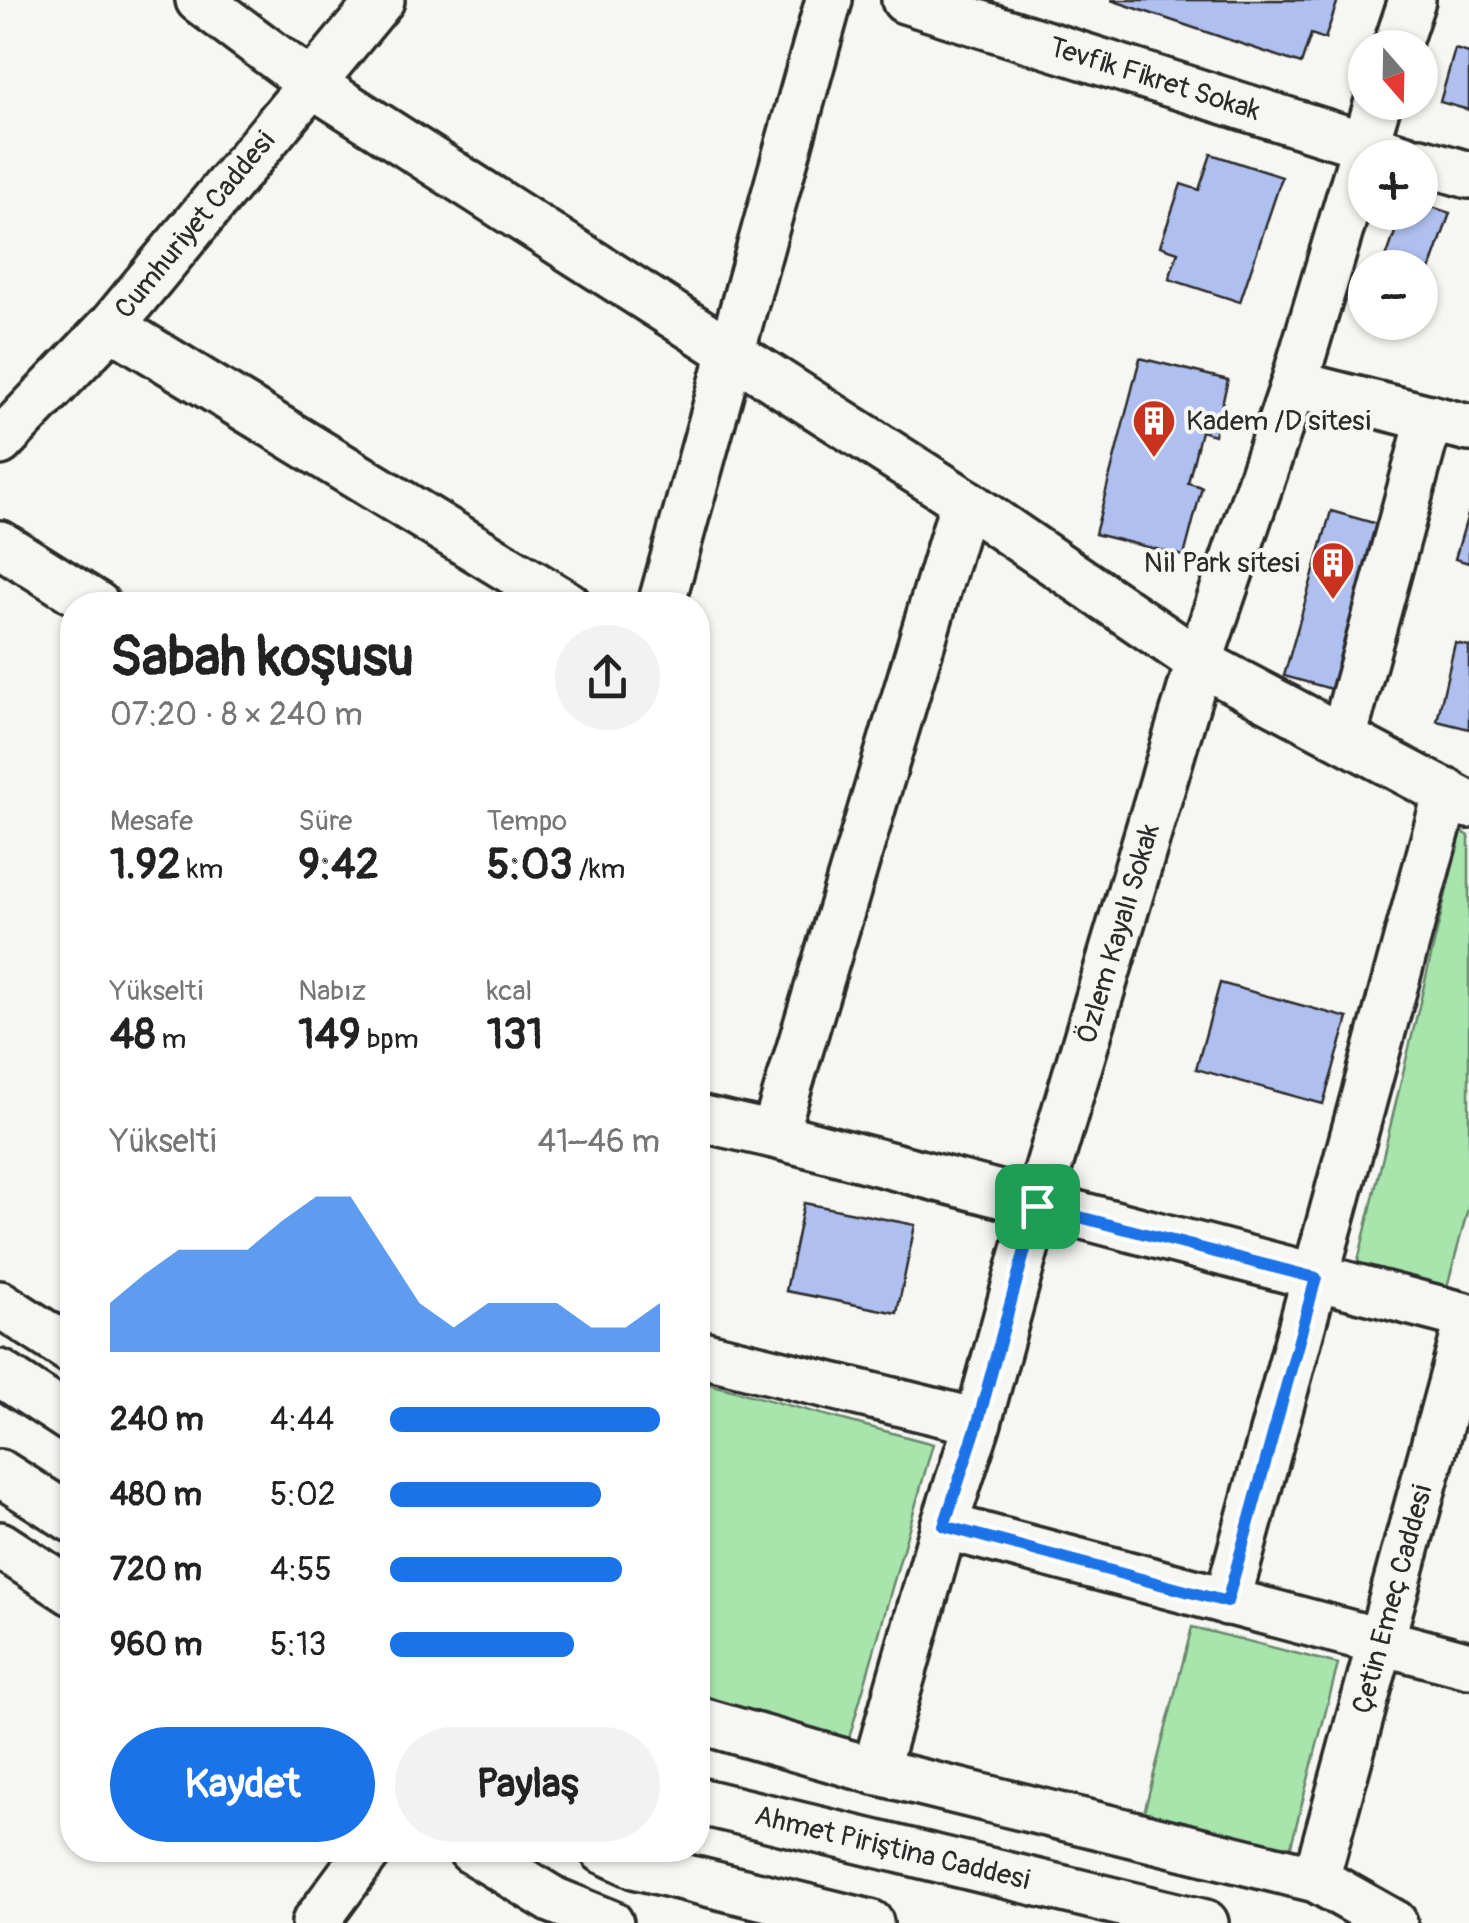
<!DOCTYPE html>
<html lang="tr">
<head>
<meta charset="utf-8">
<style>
	:root { --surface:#fff; --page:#f2f2f2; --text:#222; --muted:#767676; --accent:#1a73e8 }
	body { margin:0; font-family:Pangolin,sans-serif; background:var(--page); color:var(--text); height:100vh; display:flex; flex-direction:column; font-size:38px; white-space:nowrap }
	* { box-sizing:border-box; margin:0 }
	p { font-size:32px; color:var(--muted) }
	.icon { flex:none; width:55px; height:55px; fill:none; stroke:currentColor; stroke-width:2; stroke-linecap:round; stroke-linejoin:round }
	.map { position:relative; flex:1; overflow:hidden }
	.drawer { position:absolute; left:60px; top:592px; width:650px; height:1270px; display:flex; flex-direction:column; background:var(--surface); border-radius:40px; box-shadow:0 2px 8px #0004 }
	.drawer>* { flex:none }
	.needle { width:65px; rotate:160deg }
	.fabs { position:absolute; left:1348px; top:30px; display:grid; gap:20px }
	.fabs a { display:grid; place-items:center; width:90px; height:90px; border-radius:50%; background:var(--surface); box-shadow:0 2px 8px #0004; font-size:50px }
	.pin { position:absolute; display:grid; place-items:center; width:85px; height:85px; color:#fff; margin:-42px; border-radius:20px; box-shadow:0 5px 15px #0006 }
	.round { display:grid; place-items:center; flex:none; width:105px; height:105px; border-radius:52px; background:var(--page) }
	.head { display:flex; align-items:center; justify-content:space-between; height:170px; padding:0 50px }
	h1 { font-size:55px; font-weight:700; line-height:75px }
	.metrics { display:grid; grid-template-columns:repeat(3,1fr); gap:15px; height:170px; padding:10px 50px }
	.metrics div { display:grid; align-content:center }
	.metrics b { font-size:42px; font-weight:700 }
	.metrics small { font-size:28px; font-weight:400 }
	.metrics p { font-size:28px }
	.chart { height:280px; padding:20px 50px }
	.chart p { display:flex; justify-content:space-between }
	.chart svg { width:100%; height:180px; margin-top:10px; fill:var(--accent); opacity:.7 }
	.primary-button { display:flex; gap:20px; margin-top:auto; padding:20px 50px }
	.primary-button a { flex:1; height:115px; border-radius:60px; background:var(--accent); color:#fff; font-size:40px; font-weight:700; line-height:115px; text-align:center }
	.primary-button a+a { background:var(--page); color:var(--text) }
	ul { padding:0 50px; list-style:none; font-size:32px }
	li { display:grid; grid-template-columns:160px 120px 1fr; align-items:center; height:75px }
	li i { height:25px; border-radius:12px; background:var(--accent) }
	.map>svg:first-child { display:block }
	.green { fill:#a7e5ac; stroke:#69886c; stroke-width:2.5 }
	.building { fill:#afc0f0; stroke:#2b2b2b; stroke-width:2.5 }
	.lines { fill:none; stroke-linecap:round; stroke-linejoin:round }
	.minor-casing { stroke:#2b2b2b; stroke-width:52 }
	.minor { stroke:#f6f6f2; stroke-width:45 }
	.route-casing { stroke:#fff; stroke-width:20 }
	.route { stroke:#1a73e8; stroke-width:12 }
	.labels { text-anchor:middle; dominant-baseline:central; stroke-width:8; stroke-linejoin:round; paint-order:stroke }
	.street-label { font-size:28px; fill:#2b2b2b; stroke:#f6f6f2 }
	.poi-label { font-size:28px; fill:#2b2b2b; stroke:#f6f6f2; text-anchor:start }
</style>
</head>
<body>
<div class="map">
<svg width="1469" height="1923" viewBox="0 0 1469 1923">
	<rect width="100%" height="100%" fill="#f6f6f2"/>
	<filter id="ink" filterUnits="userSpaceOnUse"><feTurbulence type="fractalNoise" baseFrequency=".01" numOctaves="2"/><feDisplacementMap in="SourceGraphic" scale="20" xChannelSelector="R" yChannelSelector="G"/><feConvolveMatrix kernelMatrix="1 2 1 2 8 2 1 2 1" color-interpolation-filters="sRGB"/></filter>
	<g filter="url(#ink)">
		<g class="green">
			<polygon points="1461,831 1469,836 1469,1205 1447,1287 1357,1265"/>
			<polygon points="698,1381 933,1444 846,1749 698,1706"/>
			<polygon points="1192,1627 1338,1664 1287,1861 1141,1824"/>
		</g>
		<g class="building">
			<polygon points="1111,0 1338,0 1325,39 1311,34 1301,64"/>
			<polygon points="1455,49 1469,53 1469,110 1440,102"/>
			<polygon points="1211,154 1282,177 1240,302 1169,279 1178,252 1160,246 1181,184 1199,190"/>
			<polygon points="1420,203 1450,213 1429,273 1386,258 1402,212 1420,212"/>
			<polygon points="1140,358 1228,380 1214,435 1201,431 1188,483 1202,487 1184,556 1095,534"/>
			<polygon points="1331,511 1381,525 1335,690 1284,676"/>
			<polygon points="1469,511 1469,563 1455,559"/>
			<polygon points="1455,643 1469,646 1469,729 1437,721"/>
			<polygon points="1220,983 1348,1018 1323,1104 1196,1069"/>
			<polygon points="804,1203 915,1225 897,1313 786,1291"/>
		</g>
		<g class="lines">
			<g class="minor-casing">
				<g id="minor">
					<polyline points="199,0 312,84 964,501 1199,662 1469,805"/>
					<path id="s1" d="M905 0 1406 158"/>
					<polyline points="1396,48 1412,0"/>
					<polyline points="1420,161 1469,175"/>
					<polyline points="111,326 568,605"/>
					<polyline points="1294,384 1469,428"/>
					<path id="s2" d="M0 442 111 326 381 0"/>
					<polyline points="0,544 97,605"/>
					<polyline points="661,605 829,0"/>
					<polyline points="1343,738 1430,418"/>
					<polyline points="698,1118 774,1135 1469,1317"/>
					<polyline points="774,1135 964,501"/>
					<polyline points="0,1304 72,1351"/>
					<polyline points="698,1353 978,1422"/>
					<polyline points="0,1373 72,1420"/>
					<polyline points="0,1473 72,1519"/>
					<polyline points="944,1526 1469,1665"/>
					<polyline points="0,1545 72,1592"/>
					<polyline points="1227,1602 1447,792"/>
					<polyline points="698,1720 875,1771 1316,1879 1394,1923"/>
					<path id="s3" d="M875 1771 944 1526 978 1422 1037 1206 1199 662 1294 384 1378 102"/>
					<path id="s4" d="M698 1801 1205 1923"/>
					<polyline points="471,1850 553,1900 610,1923"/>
					<polyline points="603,1850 638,1866 870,1923"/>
					<path id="s5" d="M1316 1879 1469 1318"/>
					<polyline points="315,1923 369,1850"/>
				</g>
			</g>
			<use href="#minor" class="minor"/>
		</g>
	</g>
	<g class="lines" filter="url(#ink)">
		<g class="route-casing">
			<polygon id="route" points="1037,1206 1316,1278 1227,1602 944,1526 978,1422"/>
		</g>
		<use href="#route" class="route"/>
	</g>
	<defs>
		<g id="building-pin" transform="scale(2.25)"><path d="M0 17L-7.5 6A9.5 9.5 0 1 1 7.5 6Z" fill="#c8321e" stroke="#f6f6f2"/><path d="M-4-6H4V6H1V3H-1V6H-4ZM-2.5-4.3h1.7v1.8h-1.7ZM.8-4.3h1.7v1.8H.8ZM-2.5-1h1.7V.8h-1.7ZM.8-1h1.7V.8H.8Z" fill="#fff"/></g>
	</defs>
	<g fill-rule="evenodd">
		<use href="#building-pin" x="1154" y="421"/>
		<use href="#building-pin" x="1333" y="563"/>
	</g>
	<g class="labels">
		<g class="street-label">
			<text stroke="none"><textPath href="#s1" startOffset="262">Tevfik Fikret Sokak</textPath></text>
			<text stroke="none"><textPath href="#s2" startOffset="292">Cumhuriyet Caddesi</textPath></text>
			<text stroke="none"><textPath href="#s3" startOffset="872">Özlem Kayalı Sokak</textPath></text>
			<text stroke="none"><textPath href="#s5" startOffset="290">Çetin Emeç Caddesi</textPath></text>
			<text stroke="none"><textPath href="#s4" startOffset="200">Ahmet Piriştina Caddesi</textPath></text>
		</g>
		<g class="poi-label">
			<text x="1186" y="421">Kadem /D sitesi</text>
			<text x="1300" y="563" text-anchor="end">Nil Park sitesi</text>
		</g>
	</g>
</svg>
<div class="fabs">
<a><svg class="needle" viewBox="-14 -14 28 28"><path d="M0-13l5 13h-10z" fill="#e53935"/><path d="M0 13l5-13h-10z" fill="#767676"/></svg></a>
<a>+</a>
<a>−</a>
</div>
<div class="pin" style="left:1037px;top:1206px;background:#1e9e55"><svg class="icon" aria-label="arrive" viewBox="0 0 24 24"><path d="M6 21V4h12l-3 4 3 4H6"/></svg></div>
<section class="drawer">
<div class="head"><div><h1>Sabah koşusu</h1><p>07:20 · 8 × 240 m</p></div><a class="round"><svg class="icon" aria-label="share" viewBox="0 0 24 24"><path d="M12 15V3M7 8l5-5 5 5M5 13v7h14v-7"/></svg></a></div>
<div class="metrics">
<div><p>Mesafe</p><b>1.92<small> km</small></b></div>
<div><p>Süre</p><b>9:42</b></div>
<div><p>Tempo</p><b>5:03<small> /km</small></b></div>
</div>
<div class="metrics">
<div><p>Yükselti</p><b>48<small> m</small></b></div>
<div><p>Nabız</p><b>149<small> bpm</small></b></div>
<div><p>kcal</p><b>131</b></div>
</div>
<div class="chart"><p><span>Yükselti</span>41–46 m</p>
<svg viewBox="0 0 160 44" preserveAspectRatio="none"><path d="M0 44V32L10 25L20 19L30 19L40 19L50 12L60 6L70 6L80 19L90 32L100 38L110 32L120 32L130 32L140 38L150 38L160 32V44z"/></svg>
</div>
<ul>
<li><b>240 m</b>4:44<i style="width:100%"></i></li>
<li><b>480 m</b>5:02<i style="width:78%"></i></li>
<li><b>720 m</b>4:55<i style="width:86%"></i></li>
<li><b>960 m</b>5:13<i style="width:68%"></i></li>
</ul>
<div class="primary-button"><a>Kaydet</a><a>Paylaş</a></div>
</section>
</div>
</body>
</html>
